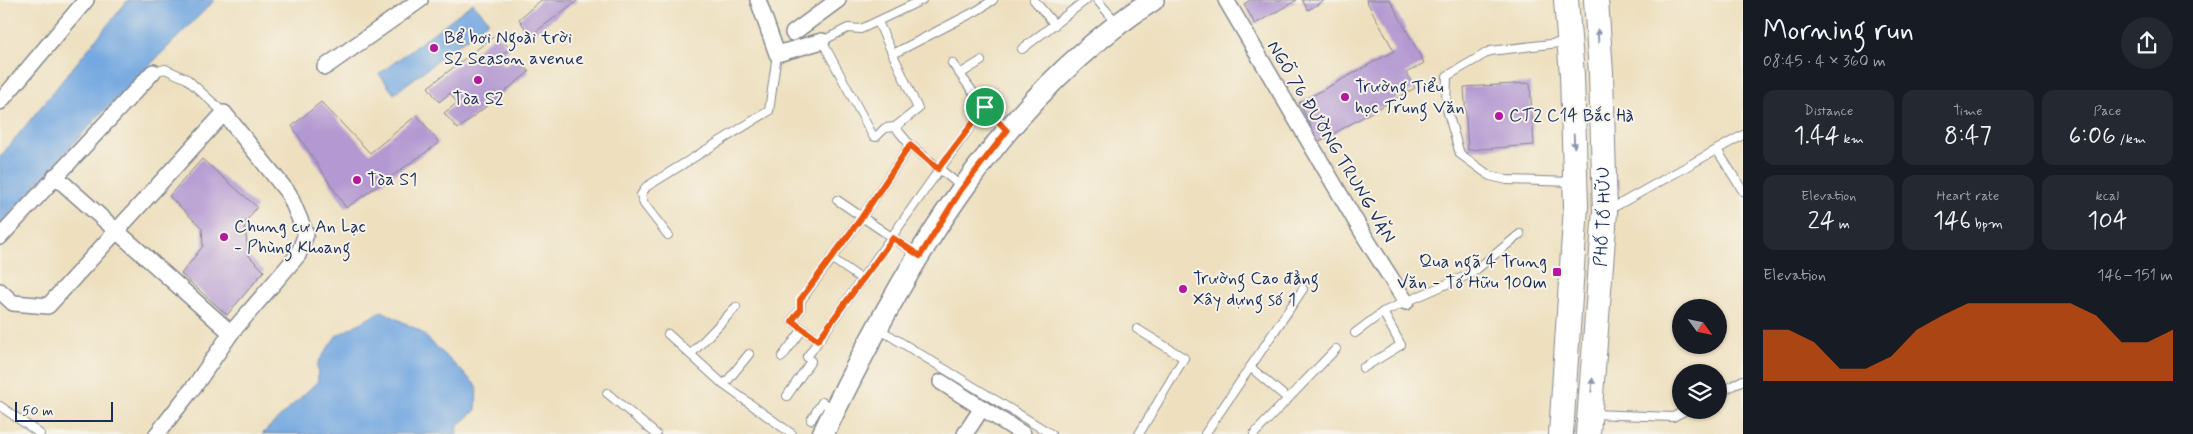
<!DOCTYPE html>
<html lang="en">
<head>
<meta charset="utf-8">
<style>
	:root { --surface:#171b24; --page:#242831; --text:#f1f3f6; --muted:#9ea1a6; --accent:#ea580c }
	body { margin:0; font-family:Mynerve,sans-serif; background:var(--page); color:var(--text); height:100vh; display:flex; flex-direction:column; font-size:19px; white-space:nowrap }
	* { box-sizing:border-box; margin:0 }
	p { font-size:16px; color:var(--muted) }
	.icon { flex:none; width:28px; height:28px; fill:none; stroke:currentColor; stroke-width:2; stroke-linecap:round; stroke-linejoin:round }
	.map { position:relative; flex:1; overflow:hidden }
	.drawer { display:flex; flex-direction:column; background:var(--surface); width:450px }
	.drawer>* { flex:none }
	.needle { width:32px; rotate:123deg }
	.tools { position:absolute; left:1672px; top:299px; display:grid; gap:10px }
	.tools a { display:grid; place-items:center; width:55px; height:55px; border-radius:50%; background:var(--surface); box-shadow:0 1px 4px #0004; font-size:25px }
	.scale { position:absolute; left:15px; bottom:12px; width:98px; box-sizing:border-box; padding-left:5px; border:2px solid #1b2f5e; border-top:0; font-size:14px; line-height:18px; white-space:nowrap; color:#1b2f5e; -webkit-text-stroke:4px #f7f3e8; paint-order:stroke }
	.pin { position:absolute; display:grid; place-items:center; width:42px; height:42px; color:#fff; margin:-21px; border:2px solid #fff; border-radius:50%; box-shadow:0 1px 5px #0007 }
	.round { display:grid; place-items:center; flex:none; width:52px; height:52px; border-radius:26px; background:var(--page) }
	.summary { display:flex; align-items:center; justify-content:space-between; height:85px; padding:0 20px }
	h1 { font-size:28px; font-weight:600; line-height:38px }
	.stats { display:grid; grid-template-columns:repeat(3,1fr); gap:8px; height:85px; padding:5px 20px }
	.stats div { display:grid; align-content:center; border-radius:12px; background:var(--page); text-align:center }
	.stats b { font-size:25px; font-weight:600 }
	.stats small { font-size:14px; font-weight:400 }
	.stats p { font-size:14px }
	.chart { height:140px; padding:10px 20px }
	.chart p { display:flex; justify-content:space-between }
	.chart svg { width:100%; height:90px; margin-top:5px; fill:var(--accent); opacity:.7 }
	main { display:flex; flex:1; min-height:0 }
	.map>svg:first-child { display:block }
	.water { fill:#73a7e0; stroke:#476b9f }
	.building { fill:#b398d1 }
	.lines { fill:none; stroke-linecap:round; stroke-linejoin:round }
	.lane-casing { stroke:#84888e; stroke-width:10 }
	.street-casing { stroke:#84888e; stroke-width:18 }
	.secondary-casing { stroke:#84888e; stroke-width:24 }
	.primary-casing { stroke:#84888e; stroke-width:26 }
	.lane { stroke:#fff; stroke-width:8 }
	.street { stroke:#fff; stroke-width:15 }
	.secondary { stroke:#fff; stroke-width:21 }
	.primary { stroke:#fff; stroke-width:24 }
	.oneway { fill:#8d97ae }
	.route-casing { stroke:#fff; stroke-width:10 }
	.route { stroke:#ea580c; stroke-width:6 }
	.poi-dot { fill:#b5179e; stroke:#f7f3e8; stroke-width:2 }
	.labels { text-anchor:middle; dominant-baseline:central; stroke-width:4; stroke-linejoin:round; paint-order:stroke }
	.poi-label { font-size:18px; fill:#1b2f5e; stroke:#f7f3e8; text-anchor:start }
	.street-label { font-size:18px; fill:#1b2f5e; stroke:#f7f3e8 }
</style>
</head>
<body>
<main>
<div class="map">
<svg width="1743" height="434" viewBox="0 0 1743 434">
	<rect width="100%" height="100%" fill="#f7f3e8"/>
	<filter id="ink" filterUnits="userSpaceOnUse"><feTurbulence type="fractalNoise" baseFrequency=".02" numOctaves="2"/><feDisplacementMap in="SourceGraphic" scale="10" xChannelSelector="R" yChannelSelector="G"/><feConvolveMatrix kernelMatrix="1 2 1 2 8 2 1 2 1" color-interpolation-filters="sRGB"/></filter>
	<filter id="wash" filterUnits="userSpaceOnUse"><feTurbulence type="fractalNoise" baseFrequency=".0096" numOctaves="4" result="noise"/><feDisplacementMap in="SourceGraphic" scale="20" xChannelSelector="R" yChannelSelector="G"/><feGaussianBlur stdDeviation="1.12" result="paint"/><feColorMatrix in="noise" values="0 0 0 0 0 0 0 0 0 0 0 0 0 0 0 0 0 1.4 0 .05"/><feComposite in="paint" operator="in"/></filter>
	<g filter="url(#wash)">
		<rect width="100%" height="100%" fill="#eee0bf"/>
		<g class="water">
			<polygon points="128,0 215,0 94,121 0,225 0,157"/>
			<polygon points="473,3 489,21 394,94 379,74"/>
			<polygon points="382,311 420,331 477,386 476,410 458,426 457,434 262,434 318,381 317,364 336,336"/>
		</g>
		<g id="blocks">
			<g class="building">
				<polygon points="541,0 578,0 530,36 519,19"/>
				<polygon points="1250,0 1297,0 1255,24 1244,4"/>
				<polygon points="1302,0 1325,0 1308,10"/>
				<polygon points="1366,0 1390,0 1424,63 1406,73 1415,88 1313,145 1305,129 1311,126 1299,103 1394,51"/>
				<polygon points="497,34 510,49 497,58 505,66 516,57 529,72 458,129 444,113 457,103 450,93 439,102 428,87"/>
				<polygon points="1530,83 1534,145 1468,150 1464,87"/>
				<polygon points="321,102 370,153 417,115 439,143 346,208 292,126"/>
				<polygon points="202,159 257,207 244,224 249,256 264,271 227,315 181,274 203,246 202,228 169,196"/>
			</g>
		</g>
	</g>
	<g filter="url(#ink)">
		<use href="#blocks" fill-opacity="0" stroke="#84888e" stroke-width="1"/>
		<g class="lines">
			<g class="lane-casing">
				<g id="lane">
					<polyline points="922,0 861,29 848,28 822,41 873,136 876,137 885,128 895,127 910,145 962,187"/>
					<polyline points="1034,0 1055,25"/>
					<polyline points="1097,0 1117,23"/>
					<polyline points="878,22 918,109 895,127"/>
					<polyline points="1568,42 1490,51 1447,76 1446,106 1460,154 1490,176 1507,180 1573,182"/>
					<polyline points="1022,49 1086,0"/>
					<polyline points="893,54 978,10 993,0"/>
					<polyline points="952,63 978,99 1006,129"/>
					<polyline points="153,72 165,69 187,79 224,113"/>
					<polyline points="960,74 981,61"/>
					<polyline points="1717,150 1743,191"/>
					<polyline points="837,200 918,255"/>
					<polyline points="1609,210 1743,135"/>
					<polyline points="668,235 644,204 641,195 646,187 769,111 777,54"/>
					<polyline points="831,258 863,280"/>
					<polyline points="879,329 1051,434"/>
					<polyline points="1137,329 1184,358 1139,434"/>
					<polyline points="1355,333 1383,312 1472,273 1520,234"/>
					<polyline points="668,334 724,385 792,434"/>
					<polyline points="818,340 792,321 800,310 801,300 862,217 910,145"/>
					<polyline points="691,354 736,307"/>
					<polyline points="782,357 803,329"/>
					<polyline points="1250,367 1288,399"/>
					<polyline points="1363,368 1401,345 1383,312"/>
					<polyline points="724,385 749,354"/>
					<polyline points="607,393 656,434"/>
					<polyline points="1719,393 1743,380"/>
					<path d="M787 396 811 361 807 357C866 274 924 189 985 107"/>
					<polyline points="0,406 40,434"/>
					<polyline points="1592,414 1673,417 1686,410"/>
					<polyline points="811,420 822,402 833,409"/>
					<polyline points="1205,434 1303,289"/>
					<polyline points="1254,434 1336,349"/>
				</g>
			</g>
			<g class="street-casing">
				<g id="street">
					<polyline points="758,0 777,54 822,41"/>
					<polyline points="1226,0 1365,237 1406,302"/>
					<polyline points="793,33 838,0"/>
					<polyline points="325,67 420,0"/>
					<polyline points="0,102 86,0"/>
					<polyline points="55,176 231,333"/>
					<polyline points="0,237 153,72"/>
					<polyline points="0,291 13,303 48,306 224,113 289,194 306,234 298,255 231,333 196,384 157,434"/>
					<polyline points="941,382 1023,434"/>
					<polyline points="965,434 982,408"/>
				</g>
			</g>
			<g class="secondary-casing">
				<path id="secondary" d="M823 434C902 272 997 100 1153 0"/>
			</g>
			<g class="primary-casing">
				<g id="primary">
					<polyline points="1561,434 1576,206 1572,75 1566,0"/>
					<path id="s1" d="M1588 434 1605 212 1601 73 1596 0"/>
				</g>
			</g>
			<use href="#lane" class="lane"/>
			<use href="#street" class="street"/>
			<use href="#secondary" class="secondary"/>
			<use href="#primary" class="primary"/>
		</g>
		<defs><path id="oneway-solid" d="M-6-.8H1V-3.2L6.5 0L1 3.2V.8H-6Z" transform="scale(1.25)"/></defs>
		<g class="oneway">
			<use href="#oneway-solid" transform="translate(1598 36) rotate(-94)"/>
			<use href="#oneway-solid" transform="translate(1574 141) rotate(88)"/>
			<use href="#oneway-solid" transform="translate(1592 385) rotate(-85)"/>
		</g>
	</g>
	<g class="lines" filter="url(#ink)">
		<g class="route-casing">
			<polygon id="route" points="985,107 1007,131 961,190 920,256 893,238 818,340 792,321 800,310 800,300 862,217 910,145 938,169"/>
		</g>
		<use href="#route" class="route"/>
	</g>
	<g class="poi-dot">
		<circle cx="434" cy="48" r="5"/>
		<circle cx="478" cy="80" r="5"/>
		<circle cx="1345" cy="97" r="5"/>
		<circle cx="1499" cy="116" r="5"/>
		<circle cx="357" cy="180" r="5"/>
		<circle cx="224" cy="237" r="5"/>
		<rect x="1552" y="267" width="10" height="10" rx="2.5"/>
		<circle cx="1183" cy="289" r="5"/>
	</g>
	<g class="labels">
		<g class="poi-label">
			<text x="444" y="38">Bể bơi Ngoài trời<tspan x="444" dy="21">S2 Season avenue</tspan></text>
			<text x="1355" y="87">Trường Tiểu<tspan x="1355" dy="21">học Trung Văn</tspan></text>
			<text x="478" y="99" text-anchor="middle">Tòa S2</text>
			<text x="1509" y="116">CT2 C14 Bắc Hà</text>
			<text x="367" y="180">Tòa S1</text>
			<text x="234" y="227">Chung cư An Lạc<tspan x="234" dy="21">- Phùng Khoang</tspan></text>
			<text x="1547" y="262" text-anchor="end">Qua ngã 4 Trung<tspan x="1547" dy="21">Văn - Tố Hữu 100m</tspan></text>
			<text x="1193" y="279">Trường Cao đẳng<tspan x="1193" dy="21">Xây dựng số 1</tspan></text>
		</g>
		<g class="street-label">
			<text transform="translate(1331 142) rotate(59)">NGÕ 76 ĐƯỜNG TRUNG VĂN</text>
			<text stroke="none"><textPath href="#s1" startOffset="218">PHỐ TỐ HỮU</textPath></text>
		</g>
	</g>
</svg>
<div class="tools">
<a><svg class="needle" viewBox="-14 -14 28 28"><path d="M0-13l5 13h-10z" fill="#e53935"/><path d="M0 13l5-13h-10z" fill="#9ea1a6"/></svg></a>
<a><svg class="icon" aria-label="layers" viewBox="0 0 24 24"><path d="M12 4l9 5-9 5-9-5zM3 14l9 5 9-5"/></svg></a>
</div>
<div class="scale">50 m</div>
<div class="pin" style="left:985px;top:107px;background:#1e9e55"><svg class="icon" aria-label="arrive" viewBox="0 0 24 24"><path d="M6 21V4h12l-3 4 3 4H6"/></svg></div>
</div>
<section class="drawer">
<div class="summary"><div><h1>Morning run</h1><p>08:45 · 4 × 360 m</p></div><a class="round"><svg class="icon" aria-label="share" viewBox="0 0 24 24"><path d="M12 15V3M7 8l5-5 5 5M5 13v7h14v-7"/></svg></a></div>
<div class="stats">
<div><p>Distance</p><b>1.44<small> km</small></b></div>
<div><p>Time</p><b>8:47</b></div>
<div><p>Pace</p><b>6:06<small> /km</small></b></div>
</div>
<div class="stats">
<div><p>Elevation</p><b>24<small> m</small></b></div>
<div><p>Heart rate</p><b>146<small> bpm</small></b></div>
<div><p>kcal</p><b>104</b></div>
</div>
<div class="chart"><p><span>Elevation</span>146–151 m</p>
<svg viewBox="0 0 160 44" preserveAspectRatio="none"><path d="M0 44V19L10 19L20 25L30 38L40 38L50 32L60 19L70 12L80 6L90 6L100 6L110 6L120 6L130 12L140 25L150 25L160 19V44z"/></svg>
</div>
</section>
</main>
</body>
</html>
